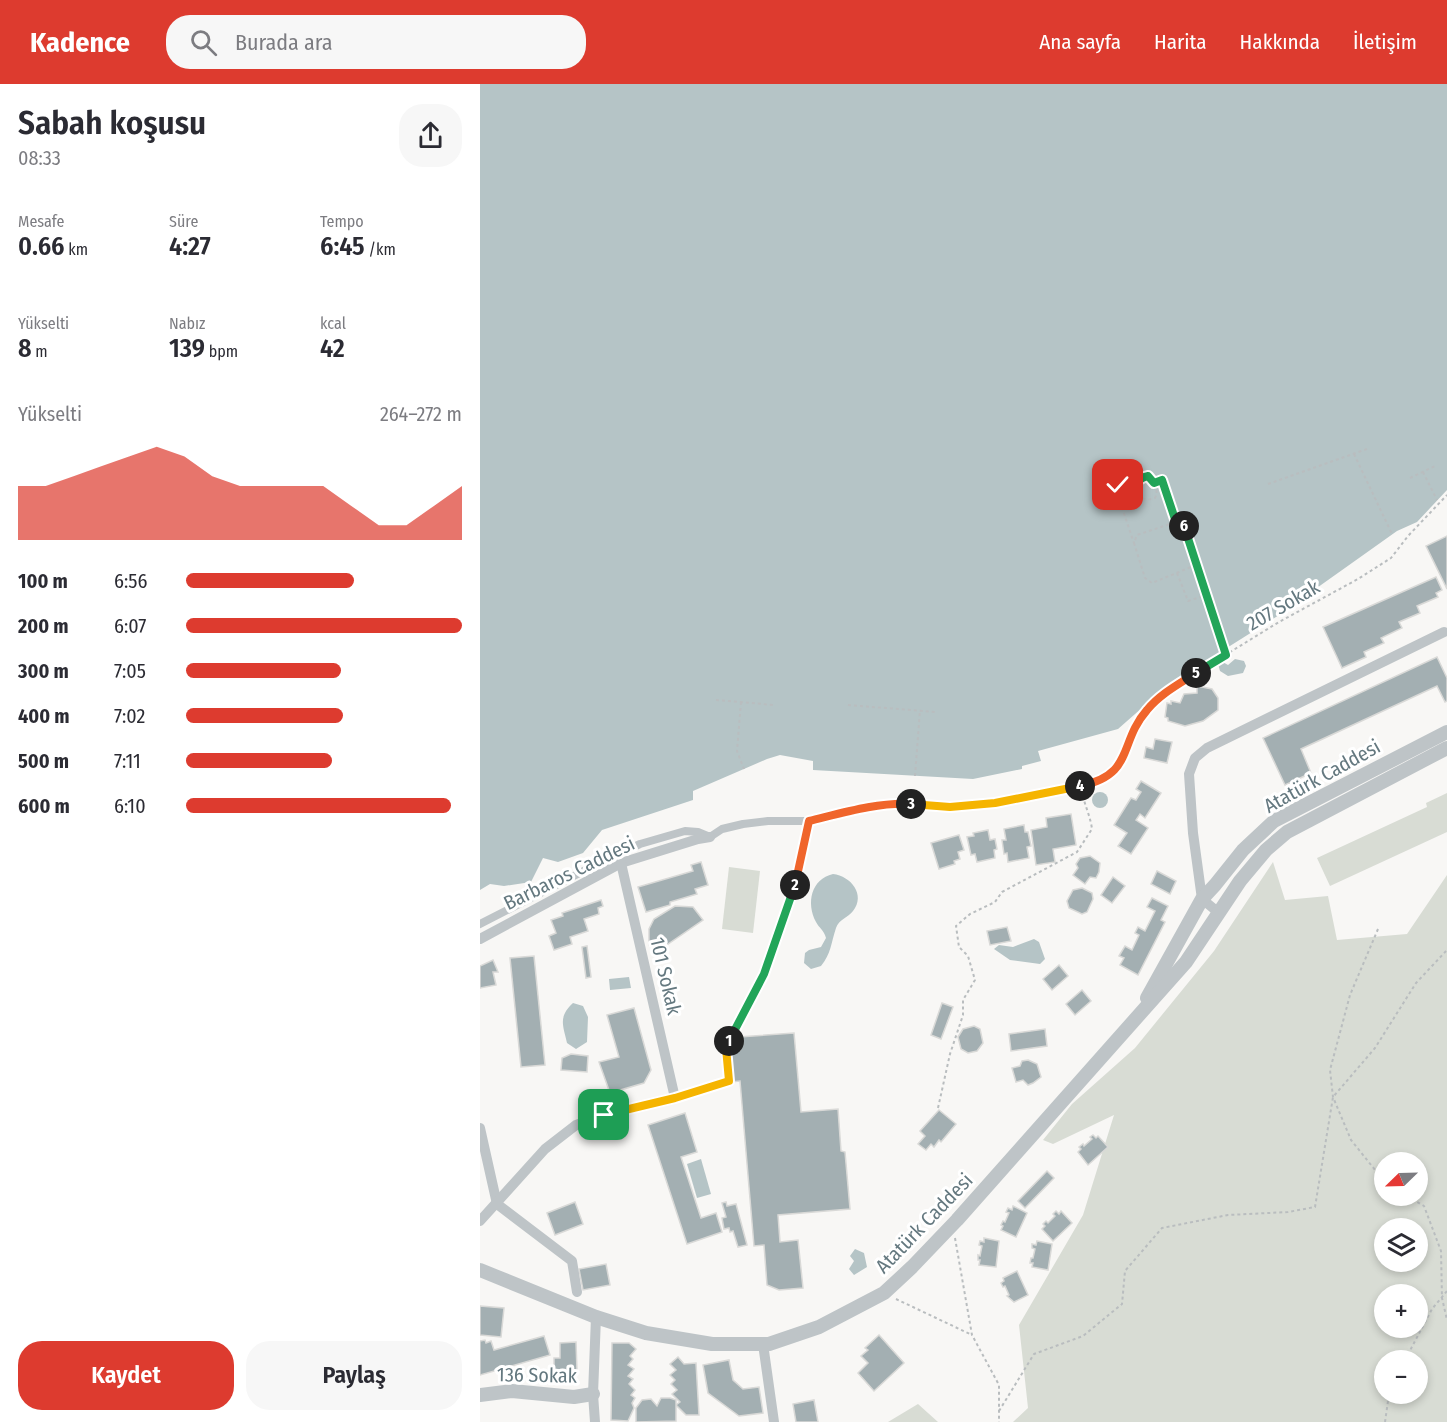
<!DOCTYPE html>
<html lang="tr">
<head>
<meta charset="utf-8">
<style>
	:root { --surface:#fff; --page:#f7f7f7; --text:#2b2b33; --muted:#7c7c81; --accent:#dd3b2f }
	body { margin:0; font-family:"Fira Sans Condensed",sans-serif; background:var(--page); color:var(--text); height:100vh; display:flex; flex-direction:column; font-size:22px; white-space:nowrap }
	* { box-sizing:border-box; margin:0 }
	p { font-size:20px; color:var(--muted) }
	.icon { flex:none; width:33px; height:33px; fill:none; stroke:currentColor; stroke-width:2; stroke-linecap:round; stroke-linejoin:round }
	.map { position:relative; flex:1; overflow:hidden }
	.sheet { display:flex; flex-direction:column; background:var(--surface); width:480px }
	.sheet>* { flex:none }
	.needle { width:39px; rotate:247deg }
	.fabs { position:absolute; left:894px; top:1068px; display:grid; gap:12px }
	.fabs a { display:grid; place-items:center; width:54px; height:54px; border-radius:50%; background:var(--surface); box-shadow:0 3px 9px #0003; font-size:30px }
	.pin { position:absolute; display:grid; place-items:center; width:51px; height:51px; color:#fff; margin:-26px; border-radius:12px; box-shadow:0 3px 9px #0006 }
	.km { position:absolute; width:30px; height:30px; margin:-15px; border-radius:50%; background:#222; color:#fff; font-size:16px; line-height:30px; text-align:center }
	.round { display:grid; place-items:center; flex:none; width:63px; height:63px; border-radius:24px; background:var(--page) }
	.head { display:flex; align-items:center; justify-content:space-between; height:102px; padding:0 18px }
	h1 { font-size:33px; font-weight:600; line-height:45px }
	.figures { display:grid; grid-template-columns:repeat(3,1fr); gap:9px; height:102px; padding:6px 18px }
	.figures div { display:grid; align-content:center }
	.figures b { font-size:26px; font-weight:600 }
	.figures small { font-size:16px; font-weight:400 }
	.figures p { font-size:16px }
	.chart { height:168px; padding:12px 18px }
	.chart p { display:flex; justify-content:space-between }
	.chart svg { width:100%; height:108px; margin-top:6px; fill:var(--accent); opacity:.7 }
	.action { display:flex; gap:12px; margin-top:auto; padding:12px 18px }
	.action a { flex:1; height:69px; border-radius:24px; background:var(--accent); color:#fff; font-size:24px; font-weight:600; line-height:69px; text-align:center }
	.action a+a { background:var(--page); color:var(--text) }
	ul { padding:0 18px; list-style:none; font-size:20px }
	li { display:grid; grid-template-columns:96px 72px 1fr; align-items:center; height:45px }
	li i { height:15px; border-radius:8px; background:var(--accent) }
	header { display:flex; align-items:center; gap:36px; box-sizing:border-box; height:84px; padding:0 30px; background:var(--accent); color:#fff }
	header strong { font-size:28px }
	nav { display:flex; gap:33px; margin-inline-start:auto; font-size:21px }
	.search { width:420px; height:54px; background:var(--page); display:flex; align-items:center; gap:15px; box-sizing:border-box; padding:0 21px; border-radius:24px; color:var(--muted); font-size:22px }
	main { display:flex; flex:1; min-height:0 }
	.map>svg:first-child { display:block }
	.green { fill:#d8dcd4; fill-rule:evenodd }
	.water { fill:#b5c4c6 }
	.building { fill:#a3afb2; stroke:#d9d9d7; stroke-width:1.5 }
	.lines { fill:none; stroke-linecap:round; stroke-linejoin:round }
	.path { stroke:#b9bdbf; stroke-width:2; stroke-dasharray:3 3; stroke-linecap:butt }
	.service { stroke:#bec4c7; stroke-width:5 }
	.pedestrian { stroke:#bec4c7; stroke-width:8 }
	.minor { stroke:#bec4c7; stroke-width:10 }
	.tertiary { stroke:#bec4c7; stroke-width:14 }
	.split-1-casing { stroke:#fff; stroke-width:12 }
	.split-2-casing { stroke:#fff; stroke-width:12 }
	.split-3-casing { stroke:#fff; stroke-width:12 }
	.split-4-casing { stroke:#fff; stroke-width:12 }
	.split-5-casing { stroke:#fff; stroke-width:12 }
	.split-6-casing { stroke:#fff; stroke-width:12 }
	.split-7-casing { stroke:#fff; stroke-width:12 }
	.split-1 { stroke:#f5b400; stroke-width:8 }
	.split-2 { stroke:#22a559; stroke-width:8 }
	.split-3 { stroke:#f0652b; stroke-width:8 }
	.split-4 { stroke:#f5b400; stroke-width:8 }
	.split-5 { stroke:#f0652b; stroke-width:8 }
	.split-6 { stroke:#22a559; stroke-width:8 }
	.split-7 { stroke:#22a559; stroke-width:8 }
	.labels { text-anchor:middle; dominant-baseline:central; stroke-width:6; stroke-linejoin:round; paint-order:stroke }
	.street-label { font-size:20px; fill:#64787f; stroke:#fff }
</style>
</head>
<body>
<header>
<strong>Kadence</strong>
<div class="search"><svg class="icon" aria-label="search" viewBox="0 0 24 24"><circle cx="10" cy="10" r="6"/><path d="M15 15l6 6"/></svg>Burada ara</div>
<nav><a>Ana sayfa</a><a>Harita</a><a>Hakkında</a><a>İletişim</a></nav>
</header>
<main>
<section class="sheet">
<div class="head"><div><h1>Sabah koşusu</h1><p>08:33</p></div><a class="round"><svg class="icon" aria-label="share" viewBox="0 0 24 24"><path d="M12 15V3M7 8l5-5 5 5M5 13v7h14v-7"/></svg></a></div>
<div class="figures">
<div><p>Mesafe</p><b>0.66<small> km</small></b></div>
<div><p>Süre</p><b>4:27</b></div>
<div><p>Tempo</p><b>6:45<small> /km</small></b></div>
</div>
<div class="figures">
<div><p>Yükselti</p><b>8<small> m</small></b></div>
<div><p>Nabız</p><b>139<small> bpm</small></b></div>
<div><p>kcal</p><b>42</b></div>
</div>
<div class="chart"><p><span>Yükselti</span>264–272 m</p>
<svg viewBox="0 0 160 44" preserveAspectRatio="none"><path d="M0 44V22L10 22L20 18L30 14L40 10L50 6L60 10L70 18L80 22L90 22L100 22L110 22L120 30L130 38L140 38L150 30L160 22V44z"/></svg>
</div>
<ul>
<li><b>100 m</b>6:56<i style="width:61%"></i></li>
<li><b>200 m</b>6:07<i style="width:100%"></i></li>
<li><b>300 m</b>7:05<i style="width:56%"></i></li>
<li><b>400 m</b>7:02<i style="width:57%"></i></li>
<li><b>500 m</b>7:11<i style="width:53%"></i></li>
<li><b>600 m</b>6:10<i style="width:96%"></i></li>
</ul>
<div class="action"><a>Kaydet</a><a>Paylaş</a></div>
</section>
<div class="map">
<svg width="967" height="1338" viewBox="0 0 967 1338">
	<rect width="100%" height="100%" fill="#f8f7f5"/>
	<g class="green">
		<polygon points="967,709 967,748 850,802 837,774 947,723 946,719"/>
		<path d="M793 778 805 816 848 812 857 856 927 850 967 791V1338H533L548 1324 539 1241 603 1131 634 1031 573 1060 563 1056 592 1020 655 964 734 867ZM904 1078H938V1112H904ZM904 1144H938V1178H904ZM904 1210H938V1244H904ZM904 1276H938V1310H904Z"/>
		<polygon points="249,783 280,787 273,849 242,845"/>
		<polygon points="438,1320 458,1338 408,1338"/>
	</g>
	<g class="water">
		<polygon points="0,0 967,0 967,406 937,438 917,447 796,533 688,601 638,645 558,667 561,677 542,682 542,685 493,695 333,686 333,677 300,671 287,675 213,707 213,716 122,746 103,769 78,778 63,774 51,798 24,802 10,800 0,806"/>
		<polygon points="755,575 764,577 766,582 763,589 748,592 740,587 738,580 741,577 748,581"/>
		<circle cx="620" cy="716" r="8"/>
		<path d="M353 790C371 792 386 811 373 827 368 834 359 835 356 844 351 859 351 870 341 882L331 885 324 879 325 869 329 866 341 863 346 854C344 846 339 844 336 838 326 819 331 795 353 790Z"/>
		<polygon points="554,855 559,858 565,875 560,880 530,876 514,865 519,861 533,863"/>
		<polygon points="149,893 151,904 130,906 129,895"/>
		<path d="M93 919 103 922 108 933 107 958 96 965 87 959C83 941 78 933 93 919Z"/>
		<polygon points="221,1075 231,1110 217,1114 207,1080"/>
		<polygon points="375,1165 384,1169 387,1183 374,1191 369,1185 374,1177 370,1172"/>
	</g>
	<g class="building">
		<polygon points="967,452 967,505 946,462"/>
		<polygon points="956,493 962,506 956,509 958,513 937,522 940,529 919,538 922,544 901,554 904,559 884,568 886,573 862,584 843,543"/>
		<polygon points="957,573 967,594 967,617 965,618 957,602 821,665 831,689 805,701 783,654"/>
		<polygon points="717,602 732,605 738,614 738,626 723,637 705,642 688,637 688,634 685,633 687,619 691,620 691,617 700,619 704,610 717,609"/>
		<polygon points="675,655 692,658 687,679 664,674 666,663 673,665"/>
		<polygon points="661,697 681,709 665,734 660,730 656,736 668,744 651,770 638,762 647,749 634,741 651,714 656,716 661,708 656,705"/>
		<polygon points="591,730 596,761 573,765 575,778 556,781 551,746 567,743 566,734"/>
		<polygon points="544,741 545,748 548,748 551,762 547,763 549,774 528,778 527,769 524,770 522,756 526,756 524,745"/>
		<polygon points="508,746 510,756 515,755 517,765 514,766 515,774 497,778 495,770 491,771 487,753 494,752 493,749"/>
		<polygon points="479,751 484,766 478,768 480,775 474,777 475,780 459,785 451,759"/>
		<polygon points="610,772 620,779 619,788 616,794 610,793 605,800 593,791 598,784 596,780 600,774"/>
		<polygon points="221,778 228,801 215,805 217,810 190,818 190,821 166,828 158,803 213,787 211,781"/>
		<polygon points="677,787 696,797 690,810 671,800"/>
		<polygon points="633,793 645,802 632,819 621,811"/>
		<polygon points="602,804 612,809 613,815 607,828 602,830 589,824 587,817 593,806"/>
		<polygon points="672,814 688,822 681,836 685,838 658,891 640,881 644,874 639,872 645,862 652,866 659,851 655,849 658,843 665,847 675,827 667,823"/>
		<polygon points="121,816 123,822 118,824 119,830 104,835 108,847 90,853 92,860 74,866 69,852 76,849 71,836 83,832 82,829"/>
		<polygon points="195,822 213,823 223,836 175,869 169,861 169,845 174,835"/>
		<polygon points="527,843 531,857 510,861 507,847"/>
		<polygon points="107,862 111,893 106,894 102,863"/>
		<polygon points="54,872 65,981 41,983 30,874"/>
		<polygon points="13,876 18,888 13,888 16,901 0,904 0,882"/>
		<polygon points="579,881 588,892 572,906 563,895"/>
		<polygon points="602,906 611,917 595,931 586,920"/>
		<polygon points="462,919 473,923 461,955 451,951"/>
		<polygon points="154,924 171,986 164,999 130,1009 119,978 139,973 127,931"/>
		<polygon points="494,942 500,945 503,959 497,967 488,969 481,965 478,953 483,945"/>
		<polygon points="565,945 567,962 531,967 529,950"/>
		<polygon points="314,949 321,1028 358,1025 361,1067 365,1068 370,1125 298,1131 300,1158 318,1156 323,1204 299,1206 287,1201 284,1161 274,1162 260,997 251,998 249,967 260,966 259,953"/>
		<polygon points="91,970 108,972 107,988 81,986 82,974"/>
		<polygon points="548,976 557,980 561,993 553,999 548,1001 543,996 536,998 532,984 540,982 542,977"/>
		<polygon points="459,1026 476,1040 461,1058 459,1056 454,1063 451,1060 446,1066 438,1060 445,1052 440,1047"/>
		<polygon points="205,1029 217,1068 201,1073 221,1134 236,1129 242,1148 207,1160 168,1041"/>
		<polygon points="613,1051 616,1054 618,1052 628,1063 608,1081 598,1068 601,1065 599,1063 603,1060 604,1062 612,1055 610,1053"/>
		<polygon points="567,1087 574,1094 545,1124 538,1117"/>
		<polygon points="95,1118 103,1140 75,1151 67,1129"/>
		<polygon points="246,1118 247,1122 256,1120 267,1161 258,1163 253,1147 250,1148 249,1144 244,1145 242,1134 246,1133 242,1119"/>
		<polygon points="533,1122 547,1129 536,1153 521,1146 523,1142 521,1141 523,1137 525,1138 529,1129 526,1128 528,1124 532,1126"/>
		<polygon points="576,1127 579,1130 581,1127 592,1139 573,1157 562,1145 565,1142 563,1140 566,1137 568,1139 575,1132 573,1130"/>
		<polygon points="504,1154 519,1157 516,1183 499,1181 500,1176 498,1176 498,1171 500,1172 502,1162 499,1161 500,1157 504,1158"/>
		<polygon points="557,1157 572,1160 568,1186 552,1183 553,1179 550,1179 551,1174 553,1174 555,1165 552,1164 552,1160 556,1161"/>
		<polygon points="126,1180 130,1201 103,1206 99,1185"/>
		<polygon points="537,1187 548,1211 534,1218 527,1212 529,1211 525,1202 523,1203 521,1199 524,1197 523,1194"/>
		<polygon points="0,1222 24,1224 21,1253 0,1251"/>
		<polygon points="399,1251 424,1279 394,1307 378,1289 388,1279 381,1272 388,1266 385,1264"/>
		<polygon points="64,1252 70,1271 0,1291 0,1257 5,1256 6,1259 11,1257 14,1266"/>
		<polygon points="96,1258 97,1287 74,1287 74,1274 80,1274 80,1259"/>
		<polygon points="132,1259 149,1259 156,1265 150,1272 153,1275 148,1281 154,1285 148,1292 153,1295 149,1300 155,1306 151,1311 155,1314 152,1319 154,1324 148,1337 131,1336"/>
		<polygon points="198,1273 204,1280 216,1279 219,1331 206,1331 196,1321 200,1318 192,1310 197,1306 191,1300 195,1296 190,1291 196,1286 190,1280"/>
		<polygon points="249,1276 253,1296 263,1305 279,1303 283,1329 259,1332 228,1309 223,1281"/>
		<polygon points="181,1314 190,1314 196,1316 196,1337 156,1338 156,1324 162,1316 171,1315 177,1322"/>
		<polygon points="334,1316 338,1338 316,1338 313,1320"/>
	</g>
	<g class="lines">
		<g class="path">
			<polyline points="874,370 912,450"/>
			<polyline points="943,388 957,416"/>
			<polyline points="930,394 955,382"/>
			<polyline points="640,395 636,406 654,459"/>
			<polyline points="675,398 682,396 696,438"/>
			<polyline points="788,400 887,365"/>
			<path d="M638 401 653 403C659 413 663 418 675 414 679 405 675 399 668 392L659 395 653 403"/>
			<polyline points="716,481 672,499 665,494 654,459 657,451 702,436 745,571"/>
			<polyline points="697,489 708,517 726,511"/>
			<polyline points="236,616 294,621"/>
			<polyline points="261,618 257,667 264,685"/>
			<polyline points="368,621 456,628"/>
			<polyline points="435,692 440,626"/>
			<polyline points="558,711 608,701 630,692 642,677 654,647 667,626 690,605 799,538 878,495 911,474 928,452 967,411"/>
			<polyline points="898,845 870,911 850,986 853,1013 871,1056 904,1097"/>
			<polyline points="248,988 246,964 284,890 316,797 327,746"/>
			<path d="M458 1024 470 970 483 931V916L495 896 488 872 479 863 476 842 490 830 515 818 522 808 597 768 612 745C610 730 603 718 601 703"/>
			<polyline points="927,1112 944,1122 961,1167 962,1214 967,1236"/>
			<polyline points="475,1154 492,1251 519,1301 519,1338"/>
			<polyline points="416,1215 492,1251"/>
			<polyline points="925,1276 952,1225 967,1207"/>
			<polyline points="519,1327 554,1270 603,1252 642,1220 645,1187 682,1144 748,1131 808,1128 835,1123 853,1013 895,964 936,899 967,866"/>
			<polyline points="905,1338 909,1310"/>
		</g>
		<polyline class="service" points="195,1014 249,997"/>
		<polyline class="pedestrian" points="0,840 121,778 160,760 205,747 218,748 230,753 242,745 263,740 288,737 329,737 365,728 418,719 469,723 515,719 549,712"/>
		<g class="minor">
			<polyline points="739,829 722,815 713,749 709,690 715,674 727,664 964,548"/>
			<polyline points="0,855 141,779 218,755 230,753"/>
			<polyline points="0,1044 17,1120 92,1177 97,1208"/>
			<polyline points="0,1137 65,1065 96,1041 124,1031 195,1014 141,779"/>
			<polyline points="283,1260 294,1338"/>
			<polyline points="115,1338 113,1310 116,1233"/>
		</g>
		<g class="tertiary">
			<polyline points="667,914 722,815 735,801 763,766 794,737 967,648"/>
			<polyline points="0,1186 116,1233 166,1249 232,1260 289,1260 339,1243 404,1209 432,1183 477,1136 706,878 760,797 786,766 807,748 967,664"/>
			<polyline points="0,1311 32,1307 94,1313 113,1310"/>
		</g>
	</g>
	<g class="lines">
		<g class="split-1-casing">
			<polyline id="split-1" points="124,1031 195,1014 249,997 246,964 249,957"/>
		</g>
		<g class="split-2-casing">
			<polyline id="split-2" points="249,957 284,890 315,801"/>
		</g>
		<g class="split-3-casing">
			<path id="split-3" d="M315 801 329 737C362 729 398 718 431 720"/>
		</g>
		<g class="split-4-casing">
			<polyline id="split-4" points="431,720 470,723 515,719 600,702"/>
		</g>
		<g class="split-5-casing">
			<path id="split-5" d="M600 702C655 691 638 659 667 626 680 610 699 600 716 589"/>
		</g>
		<g class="split-6-casing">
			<polyline id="split-6" points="704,442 746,571 716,589"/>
		</g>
		<g class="split-7-casing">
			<path id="split-7" d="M638 401 653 403C658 397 661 393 668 392L674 399 682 396 696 438 702 436 704 442"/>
		</g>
		<use href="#split-1" class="split-1"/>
		<use href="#split-2" class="split-2"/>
		<use href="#split-3" class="split-3"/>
		<use href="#split-4" class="split-4"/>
		<use href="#split-5" class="split-5"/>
		<use href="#split-6" class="split-6"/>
		<use href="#split-7" class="split-7"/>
	</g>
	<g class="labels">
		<g class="street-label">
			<text transform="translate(803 521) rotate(-30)">207 Sokak</text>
			<text transform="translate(842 692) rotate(-29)">Atatürk Caddesi</text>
			<text transform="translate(89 789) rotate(-26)">Barbaros Caddesi</text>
			<text transform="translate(186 892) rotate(77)">101 Sokak</text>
			<text transform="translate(444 1139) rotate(-46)">Atatürk Caddesi</text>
			<text transform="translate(57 1291) rotate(1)">136 Sokak</text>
		</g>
	</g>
</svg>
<div class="fabs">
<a><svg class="needle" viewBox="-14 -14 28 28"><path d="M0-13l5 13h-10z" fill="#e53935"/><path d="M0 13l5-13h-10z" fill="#7c7c81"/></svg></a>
<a><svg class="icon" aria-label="layers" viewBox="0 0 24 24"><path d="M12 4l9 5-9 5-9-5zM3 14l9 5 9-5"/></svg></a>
<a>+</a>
<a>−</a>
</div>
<div class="pin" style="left:124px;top:1031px;background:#1e9e55"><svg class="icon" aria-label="arrive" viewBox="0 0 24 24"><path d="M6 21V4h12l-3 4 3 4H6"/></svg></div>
<div class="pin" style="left:638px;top:401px;background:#d93025"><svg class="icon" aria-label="check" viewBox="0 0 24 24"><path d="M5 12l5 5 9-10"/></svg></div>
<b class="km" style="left:249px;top:957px">1</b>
<b class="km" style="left:315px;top:801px">2</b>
<b class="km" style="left:431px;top:720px">3</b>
<b class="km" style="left:600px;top:702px">4</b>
<b class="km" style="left:716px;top:589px">5</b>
<b class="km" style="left:704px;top:442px">6</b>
</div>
</main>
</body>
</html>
